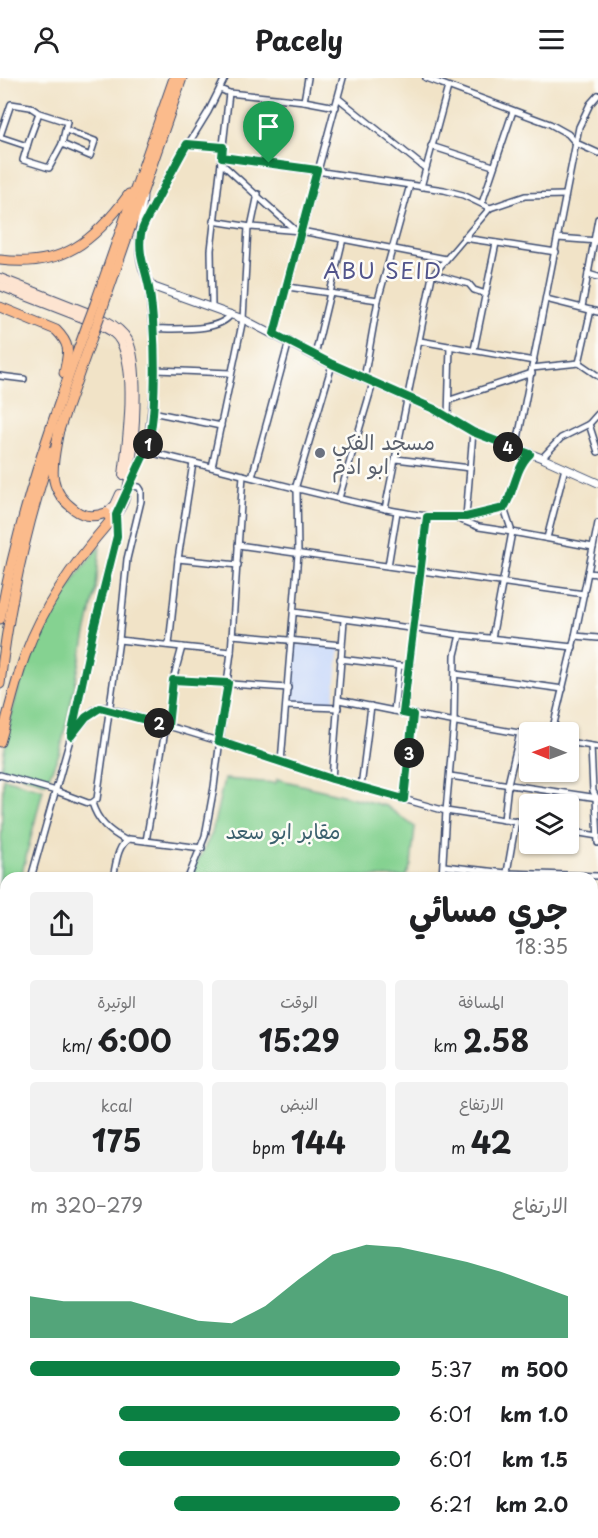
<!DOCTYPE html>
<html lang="ar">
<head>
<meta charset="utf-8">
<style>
	:root { --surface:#fff; --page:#f2f2f2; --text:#202124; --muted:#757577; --accent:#0b8043 }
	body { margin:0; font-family:"Playpen Sans","Playpen Sans Arabic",sans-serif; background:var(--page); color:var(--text); direction:rtl; height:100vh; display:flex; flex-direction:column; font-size:22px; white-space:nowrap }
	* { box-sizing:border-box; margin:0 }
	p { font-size:20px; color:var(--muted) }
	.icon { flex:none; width:33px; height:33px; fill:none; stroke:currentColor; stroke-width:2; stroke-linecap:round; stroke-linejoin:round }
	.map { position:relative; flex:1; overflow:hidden; direction:ltr }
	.details { position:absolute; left:0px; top:794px; width:598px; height:668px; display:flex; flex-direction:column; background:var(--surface); border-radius:18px 18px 0 0; box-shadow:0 2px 4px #0004; direction:rtl }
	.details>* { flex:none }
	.needle { width:39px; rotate:271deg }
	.buttons { position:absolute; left:519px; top:644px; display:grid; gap:12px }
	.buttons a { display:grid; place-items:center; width:60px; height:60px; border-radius:6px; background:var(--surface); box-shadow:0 2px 4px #0004; font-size:30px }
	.pin { position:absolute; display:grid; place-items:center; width:51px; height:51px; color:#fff; margin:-62px -26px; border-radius:50% 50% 50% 0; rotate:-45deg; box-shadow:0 0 6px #0007 }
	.pin .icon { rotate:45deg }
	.km { position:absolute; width:30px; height:30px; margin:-15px; border-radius:50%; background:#222; color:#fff; font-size:16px; line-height:30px; text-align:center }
	.round { display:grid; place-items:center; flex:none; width:63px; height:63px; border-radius:6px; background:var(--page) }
	.summary { display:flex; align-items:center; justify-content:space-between; height:102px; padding:0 30px }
	h1 { font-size:33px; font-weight:700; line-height:45px }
	.figures { display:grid; grid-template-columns:repeat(3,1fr); gap:9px; height:102px; padding:6px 30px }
	.figures div { display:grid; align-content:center; border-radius:6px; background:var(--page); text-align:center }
	.figures b { font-size:30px; font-weight:700 }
	.figures small { font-size:16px; font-weight:400 }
	.figures p { font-size:16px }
	.chart { height:168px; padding:12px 30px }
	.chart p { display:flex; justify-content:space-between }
	.chart svg { width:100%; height:108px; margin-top:6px; fill:var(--accent); opacity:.7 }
	ul { padding:0 30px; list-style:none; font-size:20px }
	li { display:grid; grid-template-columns:96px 72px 1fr; align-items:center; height:45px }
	li i { height:15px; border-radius:8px; background:var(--accent) }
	header { display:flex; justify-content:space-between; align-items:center; height:78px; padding:0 30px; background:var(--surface); font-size:27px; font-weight:700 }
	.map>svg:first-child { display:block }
	.built { fill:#ccdbfa }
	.green { fill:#85d291; stroke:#508078; stroke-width:1.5 }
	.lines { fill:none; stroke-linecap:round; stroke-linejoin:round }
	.minor-casing { stroke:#3b4a6e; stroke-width:8 }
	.tertiary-casing { stroke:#3b4a6e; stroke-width:9 }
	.secondary-casing { stroke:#3b4a6e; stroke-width:10 }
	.trunk-casing { stroke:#3b4a6e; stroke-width:11 }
	.minor { stroke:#fff; stroke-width:5 }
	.tertiary { stroke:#fff; stroke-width:7 }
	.secondary { stroke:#fde4d1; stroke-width:8 }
	.trunk { stroke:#fbbb8c; stroke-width:9 }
	.trunk-bridge-casing { stroke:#3b4a6e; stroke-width:11; stroke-linecap:butt }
	.trunk-bridge { stroke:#fbbb8c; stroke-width:9 }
	.route-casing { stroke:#fff; stroke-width:12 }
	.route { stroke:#0b8043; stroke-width:8 }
	.worship-dot { fill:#6b7280; stroke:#fdfcf7; stroke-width:2 }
	.labels { text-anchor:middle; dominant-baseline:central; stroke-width:5; stroke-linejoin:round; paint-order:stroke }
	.worship-label { font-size:21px; fill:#5b616d; stroke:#fdfcf7; text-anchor:start }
	.park-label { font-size:21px; fill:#3b606d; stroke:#fdfcf7 }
	.neighbourhood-label { font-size:22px; letter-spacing:1.5px; fill:#52558c; stroke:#fdfcf7 }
</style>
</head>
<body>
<header><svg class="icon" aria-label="menu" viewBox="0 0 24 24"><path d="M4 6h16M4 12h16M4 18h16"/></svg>Pacely<svg class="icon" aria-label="person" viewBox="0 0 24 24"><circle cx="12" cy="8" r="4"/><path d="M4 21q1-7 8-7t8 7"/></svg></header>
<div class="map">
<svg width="598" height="1460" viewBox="0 0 598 1460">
	<rect width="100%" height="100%" fill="#fdfcf7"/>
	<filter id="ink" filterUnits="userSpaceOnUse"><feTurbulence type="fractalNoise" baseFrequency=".0167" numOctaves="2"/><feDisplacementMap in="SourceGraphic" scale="12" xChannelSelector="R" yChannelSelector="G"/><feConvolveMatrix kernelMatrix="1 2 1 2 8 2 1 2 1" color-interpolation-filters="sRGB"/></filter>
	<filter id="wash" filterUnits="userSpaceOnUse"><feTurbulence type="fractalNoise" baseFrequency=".008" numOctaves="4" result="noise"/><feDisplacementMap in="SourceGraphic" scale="24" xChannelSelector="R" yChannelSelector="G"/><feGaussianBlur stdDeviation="1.35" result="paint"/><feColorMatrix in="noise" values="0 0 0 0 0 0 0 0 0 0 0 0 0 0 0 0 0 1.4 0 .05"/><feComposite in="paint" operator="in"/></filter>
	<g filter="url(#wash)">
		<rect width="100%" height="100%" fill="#f1e3c7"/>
		<polygon class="built" points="295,566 340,569 333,627 291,624"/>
		<g class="green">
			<polygon points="100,468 96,511 60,674 46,705 1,691 10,642 22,597 42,545 51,539 79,494"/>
			<polygon points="3,700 43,711 21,799 6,800 6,853 4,860 0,805"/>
			<polygon points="224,701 276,705 277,701 386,728 415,749 411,787 406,799 189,800 212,755"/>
		</g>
	</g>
	<g filter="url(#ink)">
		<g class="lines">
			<g class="minor-casing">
				<g id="minor">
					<polyline points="426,0 550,46 568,56 576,65 598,75"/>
					<polyline points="220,11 229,15 304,23 336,29"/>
					<polyline points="338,20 425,90"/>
					<polyline points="304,23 308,0"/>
					<polyline points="0,58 11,26 30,29 39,35 67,44 62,66 49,90 23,82 29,62 39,35"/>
					<polyline points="0,59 27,68"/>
					<polyline points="62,66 90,78 95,63 66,52"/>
					<polyline points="187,66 223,69"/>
					<polyline points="431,68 493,88"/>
					<polyline points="222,79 444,112 463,117 490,130"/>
					<polyline points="221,85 295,152"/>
					<polyline points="421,109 448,9"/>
					<polyline points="482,125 513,33"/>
					<polyline points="213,143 251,149 301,153 446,181"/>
					<polyline points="251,149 258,116"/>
					<polyline points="141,153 168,99 208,34 225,0"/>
					<polyline points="464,160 556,174"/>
					<polyline points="558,160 598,163"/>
					<polyline points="433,196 469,206 474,212 486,216"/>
					<polyline points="588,196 598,199"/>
					<polyline points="288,209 378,222"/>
					<polyline points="546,221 598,234"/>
					<polyline points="212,229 211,172 229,15"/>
					<polyline points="582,229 598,141"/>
					<path d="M153 251C175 250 219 255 231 236"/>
					<polyline points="274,256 343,0"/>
					<polyline points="420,263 534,283"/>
					<polyline points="474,272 496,165"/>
					<polyline points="315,277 343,161"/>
					<polyline points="579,285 591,232"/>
					<polyline points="532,290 579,285 598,298"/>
					<polyline points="156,292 231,295"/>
					<polyline points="0,298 24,301"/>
					<polyline points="364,301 378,222 410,107"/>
					<polyline points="450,322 532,295"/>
					<polyline points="152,334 221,348"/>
					<polyline points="448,339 450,268"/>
					<polyline points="589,346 598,374"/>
					<polyline points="516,371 579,49 590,26 598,17"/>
					<polyline points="146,375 156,292 148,204"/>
					<polyline points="542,380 561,360 589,346 598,336"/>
					<polyline points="396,381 470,390"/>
					<polyline points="212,389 243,241 248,149"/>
					<polyline points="252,399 289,263"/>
					<path d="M130 408 143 378 146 375H153C214 389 275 406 336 420 397 433 441 449 504 430 515 413 515 390 530 376"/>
					<polyline points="295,411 332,287"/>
					<polyline points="339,420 373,305"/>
					<polyline points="504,430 512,454 593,469"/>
					<polyline points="385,431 432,198 490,130 525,118 565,117"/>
					<polyline points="466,439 473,354"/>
					<polyline points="456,440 479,449 512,454 492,560"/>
					<polyline points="547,460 565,390"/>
					<polyline points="238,467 584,516"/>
					<polyline points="178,481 238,487"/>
					<polyline points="388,488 397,434"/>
					<polyline points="588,495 598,496"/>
					<polyline points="294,534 460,557 455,577 454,644 446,733 442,800"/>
					<polyline points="232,557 342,567"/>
					<polyline points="460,557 573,569"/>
					<polyline points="575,558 598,560"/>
					<polyline points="119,562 182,569 173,602 168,648"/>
					<polyline points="169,567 178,481 193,385"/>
					<polyline points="182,569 231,574"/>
					<polyline points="340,581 409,589 427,439"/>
					<polyline points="399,588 394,633 530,657"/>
					<polyline points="455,596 563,611"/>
					<polyline points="173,602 288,610"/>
					<polyline points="339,622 394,633"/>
					<polyline points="286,628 338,630"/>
					<polyline points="403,635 409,589"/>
					<polyline points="552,654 575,558 598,445"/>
					<polyline points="71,658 94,632 105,629 218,663 332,701 446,733 530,746"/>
					<polyline points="568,664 598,669"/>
					<polyline points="591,668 593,713 596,719 598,765"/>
					<polyline points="281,684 298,476 297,411"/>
					<polyline points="0,697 56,713 88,725 92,725 97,721 119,562 127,481 141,423 141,412 139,409 130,408"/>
					<polyline points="450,698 598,720"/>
					<polyline points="332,701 344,542"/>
					<polyline points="361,709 371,628"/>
					<polyline points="404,721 413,637"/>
					<path d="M92 725C98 744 109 753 125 762"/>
					<polyline points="504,742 508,706 520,655"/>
					<polyline points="568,753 598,758"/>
					<polyline points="146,763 166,647"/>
					<polyline points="444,788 506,795 598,798"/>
					<polyline points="31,800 71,658 93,554 117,458 116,437"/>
					<path d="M113 800C116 787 117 767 129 761L202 770"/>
					<polyline points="188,800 205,758 214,709 231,574 243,397"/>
					<polyline points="506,800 516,743"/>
					<polyline points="0,884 6,885"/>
					<polyline points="592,959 598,959"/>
					<polyline points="4,977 6,963"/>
					<polyline points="592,1014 598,1014"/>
					<polyline points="592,1064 598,1046"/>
					<polyline points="1,1090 6,1055"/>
					<polyline points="592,1117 598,1118"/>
					<polyline points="592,1158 598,1159"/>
					<polyline points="592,1213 598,1215"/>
					<polyline points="592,1235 598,1223"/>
					<polyline points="0,1240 6,1224"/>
					<polyline points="0,1295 6,1296"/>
					<polyline points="592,1364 598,1366"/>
					<polyline points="0,1381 6,1382"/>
					<polyline points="592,1434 598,1415"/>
					<polyline points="294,1455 299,1460"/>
					<polyline points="0,1457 32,1460"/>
					<polyline points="67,1460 67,1455"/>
					<polyline points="103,1460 104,1455"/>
					<polyline points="165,1460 166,1455"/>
					<polyline points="269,1460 271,1455"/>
					<polyline points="323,1460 325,1455"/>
					<polyline points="377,1460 379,1455"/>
					<polyline points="585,1460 586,1455"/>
				</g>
			</g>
			<g class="tertiary-casing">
				<path id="tertiary" d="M143 119C141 146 132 190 154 209L243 241 332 287 434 331 473 354 542 380 598 405"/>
			</g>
			<g class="secondary-casing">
				<g id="secondary">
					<path d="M0 200 104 241C113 246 123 253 128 262 142 290 134 393 124 423 121 431 117 436 111 442"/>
					<path d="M0 208 98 246C107 251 115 254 120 263 137 292 127 364 123 397"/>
					<polyline points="106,435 115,427 120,416"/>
					<polyline points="0,1183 6,1185"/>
					<polyline points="0,1190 6,1193"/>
					<polyline points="461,1455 470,1460"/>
					<polyline points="478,1455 488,1460"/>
				</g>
			</g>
			<g class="trunk-casing">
				<g id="trunk">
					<path d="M0 182C62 190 94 164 129 116"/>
					<polyline points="95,226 174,0"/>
					<path d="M0 229 56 252C72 268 68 275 64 295"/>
					<polyline points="103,229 182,0"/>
					<polyline points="58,355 95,251"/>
					<path d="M0 541C18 439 52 343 87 247"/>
					<path d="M0 606C9 527 26 449 51 374"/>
					<path d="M0 664C9 634 15 604 26 575 44 526 77 481 111 442L106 435C95 439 84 439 75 432 43 409 54 384 59 351"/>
				</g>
			</g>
			<use href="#minor" class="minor"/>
			<use href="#tertiary" class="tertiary"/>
			<use href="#secondary" class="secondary"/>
			<use href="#trunk" class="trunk"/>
			<g class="trunk-bridge-casing">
				<g id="trunk-bridge">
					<polyline points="87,247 95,226"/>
					<polyline points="95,251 103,229"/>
				</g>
			</g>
			<use href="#trunk-bridge" class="trunk-bridge"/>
		</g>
	</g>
	<g class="lines" filter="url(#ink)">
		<g class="route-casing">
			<path id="route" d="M187 66 223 69 222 79 317 92 274 256 332 286 434 331 473 354 530 376C515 390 515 413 504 430L466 439H427L403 635 413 637 404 721 332 701 218 663 228 605 173 602 168 648 100 630 86 639 71 658 93 554 117 458 116 437 142 381C160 355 156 238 148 205 144 187 138 175 141 156 142 149 147 141 150 135 162 112 174 89 187 66Z"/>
		</g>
		<use href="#route" class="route"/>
	</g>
	<circle class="worship-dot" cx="320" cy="375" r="6"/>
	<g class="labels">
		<g class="worship-label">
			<text x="332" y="363">مسجد الفكي<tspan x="332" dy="24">ابو ادم</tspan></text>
		</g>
		<g class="park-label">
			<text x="283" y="752">مقابر ابو سعد</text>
		</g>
		<g class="neighbourhood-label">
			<text x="383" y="191">ABU SEID</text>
		</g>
	</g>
</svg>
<div class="buttons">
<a><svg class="needle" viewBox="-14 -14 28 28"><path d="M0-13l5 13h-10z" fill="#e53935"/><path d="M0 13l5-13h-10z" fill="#757577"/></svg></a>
<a><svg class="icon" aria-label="layers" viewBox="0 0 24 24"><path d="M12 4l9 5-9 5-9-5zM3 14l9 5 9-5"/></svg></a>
</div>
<div class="pin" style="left:269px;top:85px;background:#1e9e55"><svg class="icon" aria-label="arrive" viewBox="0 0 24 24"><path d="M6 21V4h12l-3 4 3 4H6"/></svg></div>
<b class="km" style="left:148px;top:366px">1</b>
<b class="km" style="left:159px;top:645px">2</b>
<b class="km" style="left:409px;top:675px">3</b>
<b class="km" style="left:508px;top:369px">4</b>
<section class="details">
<div class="summary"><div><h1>جري مسائي</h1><p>18:35</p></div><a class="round"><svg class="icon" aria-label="share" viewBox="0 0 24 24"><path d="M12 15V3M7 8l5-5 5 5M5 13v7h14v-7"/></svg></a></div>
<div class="figures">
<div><p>المسافة</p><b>2.58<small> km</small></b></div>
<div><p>الوقت</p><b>15:29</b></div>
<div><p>الوتيرة</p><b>6:00<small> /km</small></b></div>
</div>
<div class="figures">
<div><p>الارتفاع</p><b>42<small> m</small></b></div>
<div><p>النبض</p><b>144<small> bpm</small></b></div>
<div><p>kcal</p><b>175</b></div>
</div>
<div class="chart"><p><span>الارتفاع</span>279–320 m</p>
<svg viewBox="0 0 160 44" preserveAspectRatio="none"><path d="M0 44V27L10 29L20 29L30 29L40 33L50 37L60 38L70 31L80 20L90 10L100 6L110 7L120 10L130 13L140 17L150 22L160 27V44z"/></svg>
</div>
<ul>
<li><b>500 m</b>5:37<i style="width:100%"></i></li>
<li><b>1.0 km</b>6:01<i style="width:76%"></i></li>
<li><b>1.5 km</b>6:01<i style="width:76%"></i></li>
<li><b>2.0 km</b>6:21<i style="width:61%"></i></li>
</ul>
</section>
</div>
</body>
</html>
